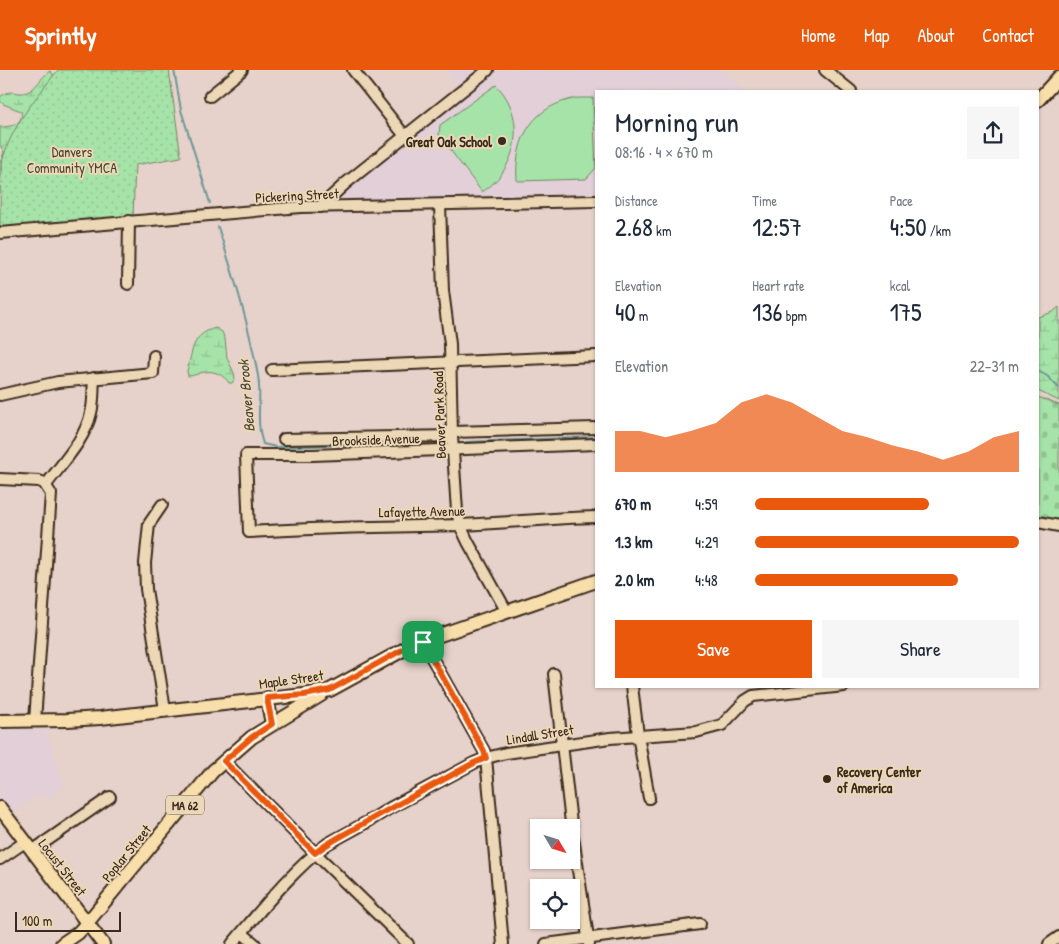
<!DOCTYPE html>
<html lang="en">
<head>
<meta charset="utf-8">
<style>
	:root { --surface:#fff; --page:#f6f6f7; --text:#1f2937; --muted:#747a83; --accent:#ea580c }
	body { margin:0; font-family:"Patrick Hand",sans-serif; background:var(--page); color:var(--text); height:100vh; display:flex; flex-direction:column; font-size:19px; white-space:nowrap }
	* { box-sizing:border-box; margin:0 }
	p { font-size:16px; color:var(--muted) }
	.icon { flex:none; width:28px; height:28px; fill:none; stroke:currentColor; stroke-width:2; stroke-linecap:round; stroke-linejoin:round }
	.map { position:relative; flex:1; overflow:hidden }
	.drawer { position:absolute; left:595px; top:20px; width:444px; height:598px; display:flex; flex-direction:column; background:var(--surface); border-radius:0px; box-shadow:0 1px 4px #0004 }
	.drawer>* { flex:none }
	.needle { width:32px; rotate:128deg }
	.buttons { position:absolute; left:530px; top:749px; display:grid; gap:10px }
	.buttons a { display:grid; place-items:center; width:50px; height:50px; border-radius:0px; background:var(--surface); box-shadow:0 1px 4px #0004; font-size:25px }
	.scale { position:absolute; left:15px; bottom:12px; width:106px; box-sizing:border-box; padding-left:5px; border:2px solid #3b2a1e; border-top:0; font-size:14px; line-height:18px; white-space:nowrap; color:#3b2a1e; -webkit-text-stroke:4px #ecd7b6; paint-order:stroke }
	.pin { position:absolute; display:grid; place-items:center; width:42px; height:42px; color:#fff; margin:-21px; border-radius:10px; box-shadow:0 2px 8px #0006 }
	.round { display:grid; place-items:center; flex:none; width:52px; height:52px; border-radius:0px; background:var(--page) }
	.head { display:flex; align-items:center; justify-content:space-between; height:85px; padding:0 20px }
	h1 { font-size:28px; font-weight:600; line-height:38px }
	.metrics { display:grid; grid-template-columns:repeat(3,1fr); gap:8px; height:85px; padding:5px 20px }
	.metrics div { display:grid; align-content:center }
	.metrics b { font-size:25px; font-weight:600 }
	.metrics small { font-size:14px; font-weight:400 }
	.metrics p { font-size:14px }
	.chart { height:140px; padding:10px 20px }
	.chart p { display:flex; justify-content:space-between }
	.chart svg { width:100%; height:90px; margin-top:5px; fill:var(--accent); opacity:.7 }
	.button { display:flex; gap:10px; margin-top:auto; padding:10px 20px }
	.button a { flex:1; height:58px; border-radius:0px; background:var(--accent); color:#fff; font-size:20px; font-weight:600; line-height:58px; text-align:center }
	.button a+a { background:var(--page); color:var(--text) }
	ul { padding:0 20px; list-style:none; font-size:16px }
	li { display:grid; grid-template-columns:80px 60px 1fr; align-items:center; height:38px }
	li i { height:12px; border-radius:6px; background:var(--accent) }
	header { display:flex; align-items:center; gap:30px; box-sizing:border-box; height:70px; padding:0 25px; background:var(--accent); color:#fff }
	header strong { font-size:24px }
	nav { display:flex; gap:28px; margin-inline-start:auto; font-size:18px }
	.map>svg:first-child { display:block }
	.built { fill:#e2cfd8 }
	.grass { fill:#a6e3a9; stroke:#708664 }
	.wetland { fill:url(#wetland-marsh); stroke:#708664 }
	.cemetery { fill:url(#cemetery-stones); stroke:#708664 }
	.park { fill:url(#park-dots); stroke:#708664 }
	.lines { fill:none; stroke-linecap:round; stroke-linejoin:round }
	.stream { stroke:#6d9797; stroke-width:2 }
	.minor-casing { stroke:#3b2a1e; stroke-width:14 }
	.major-casing { stroke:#3b2a1e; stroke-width:16 }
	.minor { stroke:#ecd7b6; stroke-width:10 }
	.major { stroke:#f8deab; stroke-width:12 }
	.route-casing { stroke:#fff; stroke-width:10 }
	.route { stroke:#ea580c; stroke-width:6 }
	.poi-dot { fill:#3b2a1e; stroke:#ecd7b6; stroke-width:2 }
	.labels { text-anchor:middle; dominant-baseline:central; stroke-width:4; stroke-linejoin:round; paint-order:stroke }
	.shield { fill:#ecd7b6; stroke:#705e4c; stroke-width:1 }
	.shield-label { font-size:12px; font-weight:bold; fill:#3b2a1e }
	.poi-label { font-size:14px; font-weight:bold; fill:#3b2a1e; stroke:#ecd7b6; text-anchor:end }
	.park-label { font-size:14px; fill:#4b4633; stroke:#ecd7b6 }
	.street-label { font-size:14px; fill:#3b2a1e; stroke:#ecd7b6 }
	.water-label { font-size:15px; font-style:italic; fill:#48453c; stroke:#ecd7b6 }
</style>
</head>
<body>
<header>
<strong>Sprintly</strong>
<nav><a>Home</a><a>Map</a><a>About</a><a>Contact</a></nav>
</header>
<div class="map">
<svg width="1059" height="874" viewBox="0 0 1059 874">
	<defs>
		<pattern id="wetland-marsh" width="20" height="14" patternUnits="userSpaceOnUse" patternTransform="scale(1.25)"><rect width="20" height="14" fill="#a6e3a9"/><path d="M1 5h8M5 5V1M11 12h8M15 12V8" fill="none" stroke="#90c391"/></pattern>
		<pattern id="cemetery-stones" width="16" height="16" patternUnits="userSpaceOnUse" patternTransform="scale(1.25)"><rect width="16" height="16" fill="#a6e3a9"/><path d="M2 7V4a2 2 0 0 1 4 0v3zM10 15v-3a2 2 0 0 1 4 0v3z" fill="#90c391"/></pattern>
		<pattern id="park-dots" width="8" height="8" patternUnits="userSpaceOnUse" patternTransform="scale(1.25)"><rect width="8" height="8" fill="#a6e3a9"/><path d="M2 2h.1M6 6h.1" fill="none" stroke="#90c391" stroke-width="1.8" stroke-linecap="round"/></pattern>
	</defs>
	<rect width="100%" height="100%" fill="#e6d2ca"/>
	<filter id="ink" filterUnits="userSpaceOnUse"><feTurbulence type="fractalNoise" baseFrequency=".02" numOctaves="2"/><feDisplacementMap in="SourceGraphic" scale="10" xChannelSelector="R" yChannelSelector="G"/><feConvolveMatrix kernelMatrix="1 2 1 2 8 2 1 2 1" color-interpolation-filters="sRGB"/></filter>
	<g filter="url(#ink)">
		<g class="built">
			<polygon points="444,0 480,0 459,17"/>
			<polygon points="497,0 721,0 744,19 744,21 596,21 596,123 344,131 341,124 344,120"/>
			<polygon points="0,659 46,660 64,716 49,729 37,724 2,751 0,748"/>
		</g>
		<g class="grass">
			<path d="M496 15C527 45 519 99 482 122L439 65 440 55Z"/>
			<path d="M578 28H593L596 98 586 109 517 111C514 68 533 35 578 28Z"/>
		</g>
		<g class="wetland">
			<path d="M50 1 53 4 55 12 4 103 0 106V93L4 82 0 75V57C10 57 24 55 21 41L3 34 0 31V27C13 17 16 26 27 22 36 19 41 7 50 1Z"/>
			<polygon points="1059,237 1059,331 1038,321 1038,247 1053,242"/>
			<path d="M216 258 222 262 225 269 227 288 234 303 235 309 232 313H229C224 305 214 300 204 302 198 303 195 306 188 306L187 301C193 281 191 264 216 258Z"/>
		</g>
		<polygon class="cemetery" points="1038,327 1059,335 1059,452 1038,448"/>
		<path class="park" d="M58 0H169L181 87 135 95 133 147 0 159C0 137 0 114 2 93 10 57 36 28 58 0Z"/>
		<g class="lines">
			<g class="stream">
				<polyline points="174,0 181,40 210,133"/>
				<path d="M218 157C234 207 249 254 258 306 262 328 255 352 263 374L276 377 445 372"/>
				<polyline points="1038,301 1047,306 1059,318"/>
				<polyline points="466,372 596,367"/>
			</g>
			<g class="minor-casing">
				<g id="minor">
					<polyline points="353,0 405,66"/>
					<polyline points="825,0 851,21"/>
					<polyline points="210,26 242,0"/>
					<polyline points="440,135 443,221 450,274 452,366 457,441 460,455 468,472 507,542"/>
					<polyline points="320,137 346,113 488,0"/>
					<polyline points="0,163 301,137 596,131"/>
					<polyline points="128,214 129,151"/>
					<polyline points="272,300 596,286"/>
					<polyline points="0,325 58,312 153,303 154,286"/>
					<polyline points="452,362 596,358"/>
					<polyline points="284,369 452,366"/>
					<path d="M596 374 313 385H246L249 462C319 457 389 457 459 455 505 453 550 448 596 447"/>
					<polyline points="0,409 39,411 44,413 51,424 35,651"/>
					<path d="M46 415C62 393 85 370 91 343 94 332 93 319 94 308"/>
					<polyline points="162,435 149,454 145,493 146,519 165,640"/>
					<polyline points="1038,452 1059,456"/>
					<polyline points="423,572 484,681 486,688 503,874"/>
					<polyline points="554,604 571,753 589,874"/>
					<polyline points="632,616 638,665 649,728"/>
					<polyline points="224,691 315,783 408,874"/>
					<polyline points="32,781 110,727"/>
					<polyline points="0,789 25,772"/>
					<polyline points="242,863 255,874"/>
					<path d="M232 874C262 839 291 802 327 774L369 751 390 738 474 693 486 688 506 683 610 668 696 662 722 655 745 631 753 626 844 616"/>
					<polyline points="546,874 700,854"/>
					<polyline points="1049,874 1059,867"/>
				</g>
			</g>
			<g class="major-casing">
				<g id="major">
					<polyline points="1038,30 1059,7"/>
					<polyline points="267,628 272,654"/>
					<polyline points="0,651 67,650 100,648 304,625 330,620 403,580 437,566 596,511"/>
					<polyline points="0,738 103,874"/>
					<polyline points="62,874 78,863 87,853 213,701 252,667 321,625"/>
				</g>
			</g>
			<use href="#minor" class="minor"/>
			<use href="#major" class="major"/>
		</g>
	</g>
	<g class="lines" filter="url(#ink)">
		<g class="route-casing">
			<path id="route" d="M423 572 484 681 486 688 474 693C439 712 403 731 368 751 350 762 331 770 315 783L224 691 252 667 272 654 267 628 304 625 330 620 402 580Z"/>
		</g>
		<use href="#route" class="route"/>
	</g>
	<g class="poi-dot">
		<circle cx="502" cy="71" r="5"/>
		<circle cx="827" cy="709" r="5"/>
	</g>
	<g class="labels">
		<rect class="shield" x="166" y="725.5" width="38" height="19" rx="4"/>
		<g class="shield-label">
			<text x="185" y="735">MA 62</text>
		</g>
		<g class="poi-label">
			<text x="492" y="71">Great Oak School</text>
			<text x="837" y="701" text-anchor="start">Recovery Center<tspan x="837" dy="16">of America</tspan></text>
		</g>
		<g class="park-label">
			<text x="72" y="81">Danvers<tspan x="72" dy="16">Community YMCA</tspan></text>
		</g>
		<g class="street-label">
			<text transform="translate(297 125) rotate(-3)">Pickering Street</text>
			<text transform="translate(439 345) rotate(-92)">Beaver Park Road</text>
			<text transform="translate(376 369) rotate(-2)">Brookside Avenue</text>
			<text transform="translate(422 441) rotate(-1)">Lafayette Avenue</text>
			<text transform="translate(291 609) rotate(-8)">Maple Street</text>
			<text transform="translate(540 664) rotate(-9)">Lindall Street</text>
			<text transform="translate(126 783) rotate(-51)">Poplar Street</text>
			<text transform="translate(63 797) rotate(52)">Locust Street</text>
		</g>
		<g class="water-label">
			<text transform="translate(246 326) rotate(-95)">Beaver Brook</text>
		</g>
	</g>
</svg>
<div class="buttons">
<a><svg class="needle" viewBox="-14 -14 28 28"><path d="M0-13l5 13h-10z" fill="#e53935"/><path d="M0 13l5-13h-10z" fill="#747a83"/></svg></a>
<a><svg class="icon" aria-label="locate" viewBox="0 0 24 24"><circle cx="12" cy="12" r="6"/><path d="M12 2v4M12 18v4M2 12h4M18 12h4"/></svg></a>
</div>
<div class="scale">100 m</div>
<div class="pin" style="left:423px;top:572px;background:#1e9e55"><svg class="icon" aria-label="arrive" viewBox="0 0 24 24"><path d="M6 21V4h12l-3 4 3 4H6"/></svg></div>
<section class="drawer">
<div class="head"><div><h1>Morning run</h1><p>08:16 · 4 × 670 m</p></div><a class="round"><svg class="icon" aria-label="share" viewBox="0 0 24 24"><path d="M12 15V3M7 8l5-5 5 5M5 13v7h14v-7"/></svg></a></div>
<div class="metrics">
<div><p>Distance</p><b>2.68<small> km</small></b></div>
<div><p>Time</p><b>12:57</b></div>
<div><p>Pace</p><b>4:50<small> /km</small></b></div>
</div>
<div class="metrics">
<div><p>Elevation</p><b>40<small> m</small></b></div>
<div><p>Heart rate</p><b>136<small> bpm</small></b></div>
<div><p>kcal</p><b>175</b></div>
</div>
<div class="chart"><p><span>Elevation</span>22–31 m</p>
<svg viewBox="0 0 160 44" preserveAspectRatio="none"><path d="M0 44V24L10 24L20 27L30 24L40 20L50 10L60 6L70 10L80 17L90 24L100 27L110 31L120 34L130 38L140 34L150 27L160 24V44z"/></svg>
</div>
<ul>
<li><b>670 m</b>4:59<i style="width:66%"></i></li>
<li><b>1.3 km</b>4:29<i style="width:100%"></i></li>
<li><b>2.0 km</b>4:48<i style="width:77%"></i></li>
</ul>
<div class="button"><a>Save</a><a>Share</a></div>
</section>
</div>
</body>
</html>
